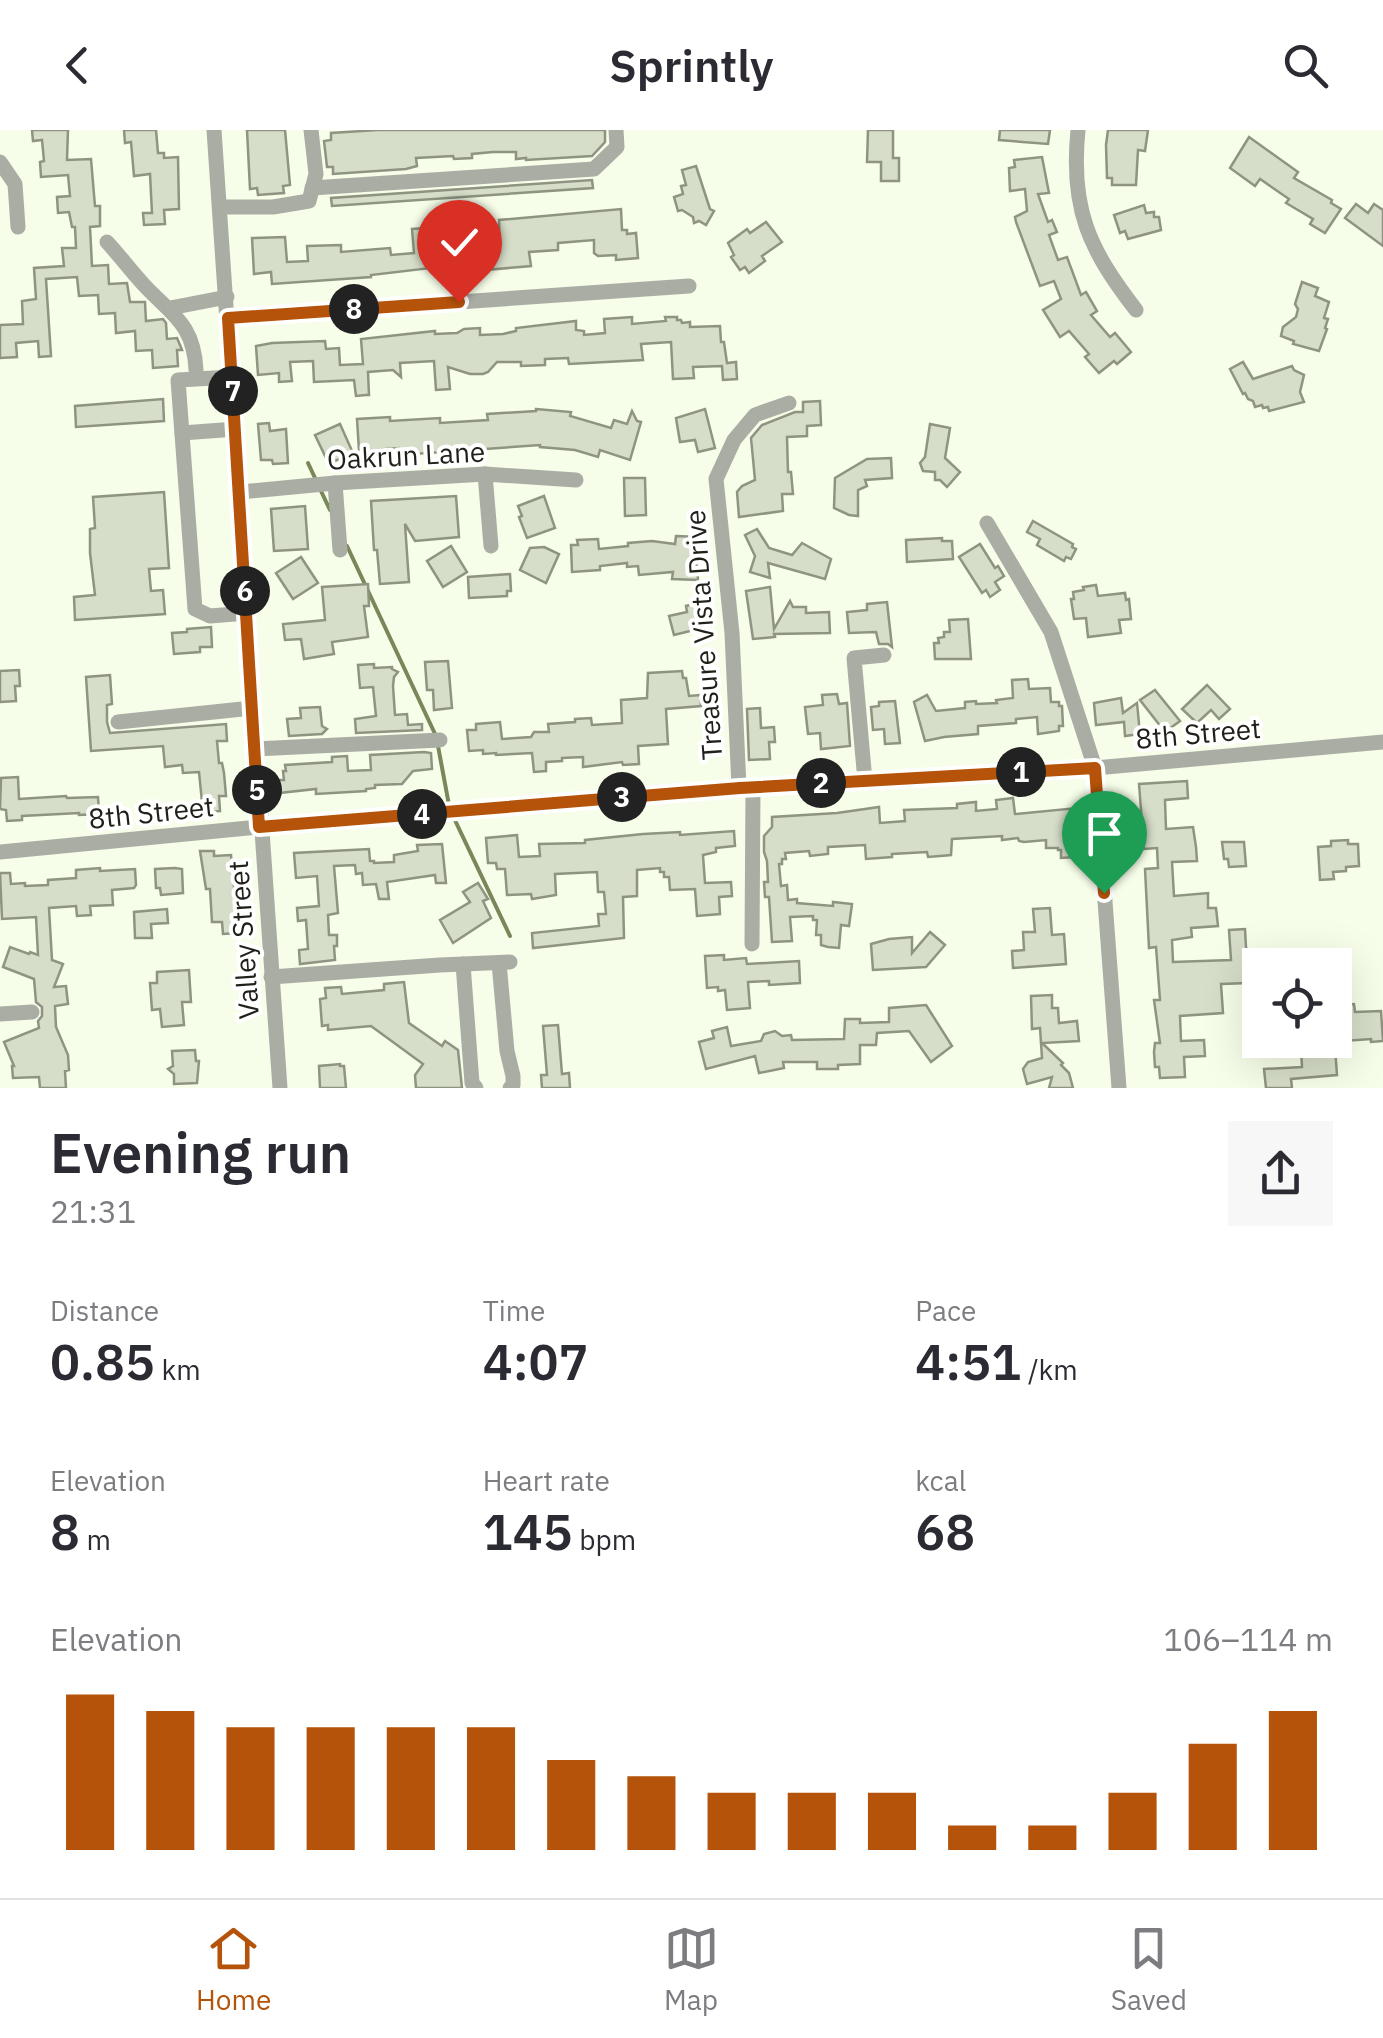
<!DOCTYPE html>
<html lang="en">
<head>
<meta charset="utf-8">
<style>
	:root { --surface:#fff; --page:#f7f7f7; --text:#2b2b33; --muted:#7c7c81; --line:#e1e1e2; --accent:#b45309 }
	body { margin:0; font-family:"IBM Plex Sans",sans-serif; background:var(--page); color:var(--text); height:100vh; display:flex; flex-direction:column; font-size:38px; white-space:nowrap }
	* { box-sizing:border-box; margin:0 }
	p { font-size:32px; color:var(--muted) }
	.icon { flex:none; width:55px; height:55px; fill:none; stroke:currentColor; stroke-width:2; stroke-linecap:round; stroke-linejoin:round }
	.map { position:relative; height:958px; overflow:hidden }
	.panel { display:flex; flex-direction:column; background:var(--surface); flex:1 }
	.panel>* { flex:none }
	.tools { position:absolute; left:1242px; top:818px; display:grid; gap:20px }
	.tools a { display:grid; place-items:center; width:110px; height:110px; border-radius:0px; background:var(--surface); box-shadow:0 10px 40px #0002; font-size:50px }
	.pin { position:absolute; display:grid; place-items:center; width:85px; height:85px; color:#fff; margin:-102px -42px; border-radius:50% 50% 50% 0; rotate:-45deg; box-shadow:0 0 10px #0007 }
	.pin .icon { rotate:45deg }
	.km { position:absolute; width:50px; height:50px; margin:-25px; border-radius:50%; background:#222; color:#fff; font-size:28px; line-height:50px; text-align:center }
	.round { display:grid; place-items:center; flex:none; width:105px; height:105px; border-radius:0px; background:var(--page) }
	.overview { display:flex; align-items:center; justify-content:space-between; height:170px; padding:0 50px }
	h1 { font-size:55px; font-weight:600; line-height:75px }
	.figures { display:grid; grid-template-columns:repeat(3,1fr); gap:15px; height:170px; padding:10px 50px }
	.figures div { display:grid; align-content:center }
	.figures b { font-size:50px; font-weight:600 }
	.figures small { font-size:28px; font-weight:400 }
	.figures p { font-size:28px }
	.chart { height:280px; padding:20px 50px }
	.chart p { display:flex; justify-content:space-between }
	.chart svg { width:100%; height:180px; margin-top:10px; stroke:var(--accent); stroke-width:6 }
	header { display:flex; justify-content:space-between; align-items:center; height:130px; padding:0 50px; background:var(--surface); font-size:45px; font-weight:600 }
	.menu { display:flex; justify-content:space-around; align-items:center; height:140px; border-top:2px solid var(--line); background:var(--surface); font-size:28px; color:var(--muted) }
	.menu a { display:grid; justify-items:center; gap:5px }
	.menu .active { color:var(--accent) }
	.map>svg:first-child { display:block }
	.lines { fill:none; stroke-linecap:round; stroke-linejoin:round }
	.stream { stroke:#7a875a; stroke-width:4 }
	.building { fill:#d6ddc8; stroke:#8e9481; stroke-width:2.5 }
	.minor { stroke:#aaada4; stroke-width:15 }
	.route-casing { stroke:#fff; stroke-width:20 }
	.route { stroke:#b45309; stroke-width:12 }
	.labels { text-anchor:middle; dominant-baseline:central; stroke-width:8; stroke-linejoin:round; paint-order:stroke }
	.street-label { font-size:28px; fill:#1f2119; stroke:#fff }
</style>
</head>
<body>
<header><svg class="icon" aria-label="back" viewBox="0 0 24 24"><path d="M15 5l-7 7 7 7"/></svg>Sprintly<svg class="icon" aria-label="search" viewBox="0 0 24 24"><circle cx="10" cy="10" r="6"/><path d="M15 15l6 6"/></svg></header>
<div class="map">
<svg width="1383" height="958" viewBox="0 0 1383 958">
	<rect width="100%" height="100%" fill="#f6fde8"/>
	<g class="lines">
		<g class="stream">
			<polyline points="308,333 315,348"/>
			<polyline points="321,361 330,380"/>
			<polyline points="347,416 436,606"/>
			<polyline points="438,616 449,675"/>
			<polyline points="452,684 510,806"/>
		</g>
	</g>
	<g class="building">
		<polygon points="32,0 68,0 67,30 91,29 95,76 100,76 100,96 90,97 92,136 108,135 109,154 127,153 130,172 145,172 146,191 163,189 166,193 167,209 177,208 180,215 182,220 177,220 178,236 153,238 152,220 136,221 135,201 116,203 115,183 99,184 98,165 79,166 77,147 46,149 51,226 39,227 38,211 16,213 17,227 0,228 0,195 23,194 22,171 36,169 34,138 64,136 62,118 76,118 75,97 72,97 69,82 58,83 57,67 70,66 68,45 41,47 40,32 44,31 42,10 33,11"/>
		<polygon points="124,0 156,0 158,23 164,23 164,28 178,27 179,79 164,80 165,94 144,95 143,83 152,83 150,44 134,46 131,12 125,13"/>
		<polygon points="247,0 285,0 290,55 283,56 284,63 258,65 257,58 250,59"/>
		<polygon points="378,0 605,0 605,12 592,26 526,30 526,28 516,29 516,22 493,22 472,24 472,28 454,29 453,26 416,28 417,36 406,39 333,44 333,37 327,37 324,11 331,10 331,3"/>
		<polygon points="868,0 893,0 893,28 899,28 899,51 881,51 881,32 867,32"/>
		<polygon points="1000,0 1050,0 1048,14 999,10"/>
		<polygon points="1108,0 1148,0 1145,21 1138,20 1136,55 1112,55 1112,48 1107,48 1106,15"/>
		<polygon points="1249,7 1298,42 1294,48 1332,70 1331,73 1341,79 1325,103 1310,94 1313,89 1286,73 1289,69 1260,49 1255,56 1230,38"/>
		<polygon points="1042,27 1049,63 1038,64 1048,92 1052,90 1057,102 1049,105 1058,130 1067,127 1081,165 1086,162 1097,181 1091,185 1110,207 1115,203 1131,222 1117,234 1114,231 1099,243 1085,227 1089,224 1069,201 1060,207 1043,180 1061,169 1054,151 1040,156 1016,92 1015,87 1027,81 1025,59 1010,61 1009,38 1015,37 1014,30"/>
		<polygon points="696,36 710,79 714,81 706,95 699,91 694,93 693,87 682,80 678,81 674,67 683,64 681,56 686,55 682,40"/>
		<polygon points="592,50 593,58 332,76 331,68"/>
		<polygon points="1356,74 1368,83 1374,74 1383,80 1383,116 1345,88"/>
		<polygon points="1144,75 1146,83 1154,82 1154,87 1159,87 1161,100 1128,109 1125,101 1120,103 1114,85"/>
		<polygon points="621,79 622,100 627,100 627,104 636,103 638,128 616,130 616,125 598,126 594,123 594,110 558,113 558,120 529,122 531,136 475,141 475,137 449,139 447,136 371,145 371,147 272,154 271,142 254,144 252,108 285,107 287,132 308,131 307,116 341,115 341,122 390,118 391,125 414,123 412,99 426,98 426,105 431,105 431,110 439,109 439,115 456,114 461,108 468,114 476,105 481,105 500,121 499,90"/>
		<polygon points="766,92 782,112 762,126 765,131 749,143 745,137 740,140 731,127 734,125 728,113 747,99 750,103"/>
		<polygon points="1302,152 1318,158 1315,166 1329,172 1324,188 1328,189 1325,198 1327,199 1319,221 1293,214 1294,211 1281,206 1283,197 1296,187 1298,179 1295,174"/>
		<polygon points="632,187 632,194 666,191 665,187 677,187 677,190 681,190 682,193 690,192 690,197 720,196 721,212 724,212 727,233 736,232 737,249 723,250 722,236 693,237 694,248 673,249 671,212 641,214 643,230 569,234 568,228 545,229 545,235 521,236 521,232 497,232 488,242 483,244 470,244 448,237 450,259 436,260 434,231 400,233 401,247 393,240 368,242 369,265 366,265 356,266 354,250 314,252 313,231 290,232 292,251 279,252 279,243 258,245 256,216 272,213 325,211 326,219 339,218 340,235 363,234 361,209 435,201 435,204 457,203 464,199 480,198 480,205 503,204 516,201 516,198 576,191 576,200 584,201 584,205 605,203 604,189"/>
		<polygon points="1243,232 1253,249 1292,236 1294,240 1304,245 1300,262 1304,272 1269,281 1268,277 1263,278 1262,275 1255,277 1253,271 1248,269 1245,263 1243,264 1230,239"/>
		<polygon points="163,269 164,291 76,297 75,276"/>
		<polygon points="820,271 821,295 807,296 807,306 787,307 788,342 791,342 793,364 782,364 783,381 739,387 737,362 742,356 755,350 751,308 762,295 795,282 803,282 803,272"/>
		<polygon points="536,279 571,282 570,286 611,298 614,290 627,294 632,281 637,291 641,292 630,330 600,320 598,327 575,320 540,317 540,315 400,325 399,318 359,321 357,289 390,287 390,291 440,288 440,293 488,290 487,284 536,281"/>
		<polygon points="705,279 715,318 698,322 695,310 680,312 676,288"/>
		<polygon points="269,293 270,301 286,299 288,333 273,334 272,330 261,330 258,294"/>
		<polygon points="340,294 353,323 335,331 333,328 327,330 315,305"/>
		<polygon points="930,294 950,298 945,328 960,342 947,357 940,350 935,350 935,342 923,341 920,333 925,327"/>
		<polygon points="891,328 892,348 865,350 867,356 858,360 858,386 849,385 834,378 835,348 867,329"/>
		<polygon points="624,348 645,348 646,385 625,386"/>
		<polygon points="164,362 169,438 149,439 151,461 163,460 165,484 75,490 74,467 95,465 90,423 90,399 95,398 93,367"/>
		<polygon points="456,366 459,407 415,411 405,394 409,452 380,454 377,420 374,420 371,371"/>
		<polygon points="544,366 555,398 527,408 519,387 522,386 518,376"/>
		<polygon points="305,376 308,419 274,421 271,379"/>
		<polygon points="1033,391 1073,414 1072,417 1076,419 1071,429 1066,427 1064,431 1037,415 1040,409 1027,402"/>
		<polygon points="757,399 769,418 792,425 802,413 831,429 825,449 768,433 770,448 750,442 755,426 745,405"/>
		<polygon points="676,406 699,407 698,427 696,427 698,450 672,449 673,442 639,445 638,436 627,437 627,433 600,436 600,440 572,442 571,415 578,415 577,410 598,409 599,419 628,416 628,413 652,411 675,414"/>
		<polygon points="942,408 942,411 952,411 953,429 907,432 906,410"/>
		<polygon points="980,414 995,438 998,436 1004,446 995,452 1000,460 990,467 986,460 982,463 959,427"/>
		<polygon points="451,416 467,442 443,457 427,431"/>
		<polygon points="544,417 559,424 546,453 520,440 530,418"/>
		<polygon points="301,427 318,453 293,469 276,443"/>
		<polygon points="510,444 511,461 507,461 507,466 469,468 468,447"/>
		<polygon points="368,454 369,476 364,476 368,507 332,512 334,524 304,529 301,509 285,510 283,494 325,490 322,457"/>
		<polygon points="1096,455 1098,466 1125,463 1126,470 1129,469 1131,489 1119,490 1121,503 1088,507 1086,488 1074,489 1071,469 1074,469 1073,462 1084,460 1083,457"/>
		<polygon points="770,457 774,499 790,471 793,477 806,477 806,483 829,482 830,503 774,504 775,507 753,509 746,461"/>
		<polygon points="704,471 709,491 697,494 698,499 674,505 669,486 687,482 686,476"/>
		<polygon points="887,472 892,517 888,514 879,514 876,502 849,503 847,482 867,480 867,474"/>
		<polygon points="968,489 971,529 935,529 934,513 939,513 938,508 944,507 944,502 950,502 949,490"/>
		<polygon points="211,497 212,517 200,517 200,522 174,524 172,503 187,502 187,499"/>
		<polygon points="448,531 452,578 434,580 433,560 427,560 425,532"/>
		<polygon points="374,534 374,538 392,537 392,539 398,542 394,547 393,556 395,585 407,584 408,595 422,594 422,600 356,603 355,589 376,586 373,557 360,558 358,535"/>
		<polygon points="19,540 20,556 15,556 16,571 0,572 0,541"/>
		<polygon points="682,541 683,548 686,548 689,566 700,565 701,576 666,579 668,614 638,616 639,634 623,635 622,632 583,637 583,627 562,628 562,631 546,632 546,641 534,642 532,623 496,625 496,623 483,624 483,620 469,621 467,600 476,600 476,594 500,592 502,609 531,607 534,602 549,602 548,594 575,592 575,589 591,588 592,595 622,593 621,570 647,568 648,543"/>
		<polygon points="110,545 112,574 107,575 107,592 110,603 226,594 227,611 217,611 219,633 222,633 224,643 226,666 219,666 220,681 203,682 199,642 183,643 182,635 165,637 163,616 91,621 86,547"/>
		<polygon points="1028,549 1029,559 1050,558 1051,572 1059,572 1059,576 1062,576 1063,596 1059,596 1059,601 1038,604 1037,587 1016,589 1016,593 978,596 978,604 944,607 925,611 914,572 927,565 936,581 965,578 965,572 976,571 976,574 997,573 996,570 1013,568 1012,550"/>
		<polygon points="1207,555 1230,579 1219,589 1211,580 1197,593 1182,579"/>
		<polygon points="1155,560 1180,591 1165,602 1140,570"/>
		<polygon points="837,564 839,574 847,573 850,616 821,619 820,603 808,604 805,577 823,575 822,565"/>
		<polygon points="1121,568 1123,583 1137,573 1140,604 1125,606 1124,592 1096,595 1094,573"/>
		<polygon points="895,571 900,613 885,614 884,599 873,600 871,577 879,576 879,572"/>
		<polygon points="320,577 322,596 327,599 322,604 289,606 287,589 301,588 300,578"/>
		<polygon points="760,578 761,598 774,597 775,612 769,612 770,629 749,630 747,579"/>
		<polygon points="424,622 431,623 432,639 413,641 402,654 375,655 375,658 366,659 366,661 316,664 316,659 279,663 278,650 284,650 283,641 286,641 285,635 332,632 332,627 347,626 348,641 371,640 370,625"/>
		<polygon points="18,647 19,669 66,666 67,668 98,667 99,684 79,685 79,683 22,686 22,690 7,691 6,680 0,679 1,648"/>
		<polygon points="1187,651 1188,668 1165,670 1166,699 1193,697 1196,717 1197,731 1172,732 1174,766 1208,763 1208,778 1216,778 1218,796 1191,798 1192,807 1172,810 1173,832 1231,830 1229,800 1245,799 1248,853 1221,854 1223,883 1180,886 1181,911 1204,910 1205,926 1184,927 1185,947 1160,948 1159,937 1155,937 1154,922 1155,913 1160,913 1154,870 1160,870 1156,817 1149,818 1145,739 1158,738 1157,718 1144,719 1139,654"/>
		<polygon points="1013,668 1015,684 1077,678 1078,723 1074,723 1075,727 1061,728 1061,720 1058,720 1058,718 1046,718 1046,710 1024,712 1019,711 1018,708 1002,710 1002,706 952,709 951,725 940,726 928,727 927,722 892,724 892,727 866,729 865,715 828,717 828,724 810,726 809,721 785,723 786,729 782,729 782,734 779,734 781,756 787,755 788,770 797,769 797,773 833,776 833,772 852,774 849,796 841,795 839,818 828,817 821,815 821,805 816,805 817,790 813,790 813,786 790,787 792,811 772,812 769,767 765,767 764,752 768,752 767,731 764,722 764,706 772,697 772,687 837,683 879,677 880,693 905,691 904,680 957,678 957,674 976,672 976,681 997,679 996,670"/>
		<polygon points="734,701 735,716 716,718 716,722 703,725 705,753 731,752 732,766 719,767 720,784 697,786 695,759 670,760 669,747 664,747 664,742 660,742 660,738 637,740 637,766 623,767 624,808 533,818 532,803 599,796 598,784 606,784 604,762 598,762 597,742 555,744 556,765 532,769 531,764 507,765 505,739 497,739 496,733 488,733 486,708 517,705 519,727 540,726 539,714 585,713 585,710 643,704 680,702 680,705"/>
		<polygon points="1348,710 1348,714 1358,714 1359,736 1346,737 1346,741 1333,742 1334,749 1320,750 1318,717 1331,716 1331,711"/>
		<polygon points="1222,712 1244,712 1246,736 1229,737 1228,729 1224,729"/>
		<polygon points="442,714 446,753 436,753 435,745 387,752 389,769 379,769 376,754 363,755 362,743 356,744 355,735 334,736 338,783 328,785 329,805 337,805 337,816 334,816 335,830 300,834 299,820 308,819 306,790 298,791 297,778 319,776 317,746 296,748 294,723 369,719 370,731 374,731 374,733 394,732 394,725 418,721 417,715"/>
		<polygon points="200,721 214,721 214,726 231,725 236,777 240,777 241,789 237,790 238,803 223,804 222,792 212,792 210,759 206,759"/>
		<polygon points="100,738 100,741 135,739 136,755 134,758 112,760 113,775 90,776 91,785 77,786 76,776 49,778 52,830 63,834 54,857 66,856 68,874 55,876 56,897 68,925 69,940 65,941 66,958 40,958 39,947 13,948 12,936 14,936 4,912 39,898 38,891 42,886 42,877 36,872 34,849 3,837 10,817 29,824 30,822 38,825 36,787 2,789 0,743 10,743 11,754 25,753 25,756 48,755 48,750 76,748 76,740"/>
		<polygon points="175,738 182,739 183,763 161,765 160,758 156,758 155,739"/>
		<polygon points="478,753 488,769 483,771 491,788 453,813 440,790 470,772 463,762"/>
		<polygon points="1050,778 1052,805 1064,804 1066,834 1013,838 1012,821 1024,820 1023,802 1035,802 1033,779"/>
		<polygon points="167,779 168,793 151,794 152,808 135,808 134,782"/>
		<polygon points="930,802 945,815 926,837 873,840 871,814 889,809 912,807 912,823"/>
		<polygon points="724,825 724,830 746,828 747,834 799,831 800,853 769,855 769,851 748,852 750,878 727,880 725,860 718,861 718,857 707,858 705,826"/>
		<polygon points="189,840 191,872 182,872 184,895 162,897 160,879 152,880 150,853 157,853 157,842"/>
		<polygon points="404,852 409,893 442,916 445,911 458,920 462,958 416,958 415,945 423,934 371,896 328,900 328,895 322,896 320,869 326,868 325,858 341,857 342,864 384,860 384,854"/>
		<polygon points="1052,865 1052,878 1058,878 1059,893 1077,891 1079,911 1042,913 1063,933 1061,935 1069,943 1073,958 1049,958 1052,947 1027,954 1023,939 1028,932 1042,928 1040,898 1032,899 1031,866"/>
		<polygon points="1354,874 1355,882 1381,881 1383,911 1371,912 1371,909 1344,911 1342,875"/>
		<polygon points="926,875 952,916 931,932 909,901 877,903 876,915 860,915 860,934 838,935 838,939 817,939 817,932 783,932 784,938 759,943 755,926 706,939 699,912 714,908 712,901 727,897 731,916 761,911 764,904 775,901 782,906 791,905 792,910 844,909 845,889 860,889 860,893 889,892 889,878"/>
		<polygon points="558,895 562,944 569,943 570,958 542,958 541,945 547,945 543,896"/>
		<polygon points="1335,917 1337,945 1291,949 1292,958 1266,958 1264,939 1302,937 1301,919"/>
		<polygon points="195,920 196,931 199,931 197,953 174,954 174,944 168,939 173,936 172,921"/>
		<polygon points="340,934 340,936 344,936 346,958 320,958 319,936"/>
	</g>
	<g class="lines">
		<g class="minor">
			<path d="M214 0C238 319 255 639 280 958"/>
			<path d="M1078 0C1070 79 1089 119 1136 180"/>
			<polyline points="0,32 15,54 18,97"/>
			<polyline points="312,58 594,39 617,17 616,0"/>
			<polyline points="220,77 273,77 309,71 316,44 311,0"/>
			<path d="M107 112C120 126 131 141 144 155 172 185 194 194 196 240"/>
			<polyline points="170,178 227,167"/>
			<polyline points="228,188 689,156"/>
			<polyline points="232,247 178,250 195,479 210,486 247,483"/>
			<polyline points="182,303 236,299"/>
			<polyline points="485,344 491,416"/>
			<polyline points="335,353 340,420"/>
			<polyline points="240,362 335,353 485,344 576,350"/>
			<polyline points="987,393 1051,502 1095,638 1119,958"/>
			<polyline points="118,592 252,578"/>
			<polyline points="255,619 440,610"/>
			<polyline points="865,651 854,528 884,525"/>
			<polyline points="739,657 732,503 716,349 734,310 755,285 789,273"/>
			<polyline points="0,722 259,697 739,657 1095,638 1383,612"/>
			<polyline points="752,814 753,657"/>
			<polyline points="499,833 507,921 513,946 513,955 510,958"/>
			<polyline points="463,834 472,953 476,958"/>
			<polyline points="271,847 440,835 510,832"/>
			<polyline points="0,884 32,882"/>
		</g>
	</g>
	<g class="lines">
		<g class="route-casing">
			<polyline id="route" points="459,172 228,188 259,697 740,658 1095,638 1104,763"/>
		</g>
		<use href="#route" class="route"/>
	</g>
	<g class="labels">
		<g class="street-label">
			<text transform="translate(406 325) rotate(-3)">Oakrun Lane</text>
			<text transform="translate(703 505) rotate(-94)">Treasure Vista Drive</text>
			<text transform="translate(1198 603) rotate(-5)">8th Street</text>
			<text transform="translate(151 682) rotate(-6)">8th Street</text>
			<text transform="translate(243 810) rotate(-94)">Valley Street</text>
		</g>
	</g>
</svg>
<div class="tools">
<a><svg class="icon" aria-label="locate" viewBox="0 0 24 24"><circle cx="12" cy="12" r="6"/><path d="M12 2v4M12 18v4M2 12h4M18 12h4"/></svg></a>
</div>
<div class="pin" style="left:1104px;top:763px;background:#1e9e55"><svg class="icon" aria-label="arrive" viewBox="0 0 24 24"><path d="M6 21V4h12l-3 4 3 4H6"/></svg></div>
<div class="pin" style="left:459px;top:172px;background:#d93025"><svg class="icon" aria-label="check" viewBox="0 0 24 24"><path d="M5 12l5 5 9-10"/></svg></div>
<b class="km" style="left:1021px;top:642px">1</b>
<b class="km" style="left:821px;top:653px">2</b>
<b class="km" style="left:622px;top:667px">3</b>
<b class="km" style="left:422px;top:684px">4</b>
<b class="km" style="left:257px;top:660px">5</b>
<b class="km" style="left:245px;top:461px">6</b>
<b class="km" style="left:233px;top:261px">7</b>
<b class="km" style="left:354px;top:179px">8</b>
</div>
<section class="panel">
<div class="overview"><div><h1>Evening run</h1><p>21:31</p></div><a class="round"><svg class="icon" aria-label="share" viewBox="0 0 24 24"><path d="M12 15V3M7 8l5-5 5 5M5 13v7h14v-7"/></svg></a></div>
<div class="figures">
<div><p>Distance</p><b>0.85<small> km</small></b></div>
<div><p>Time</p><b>4:07</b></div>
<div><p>Pace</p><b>4:51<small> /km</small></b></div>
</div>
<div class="figures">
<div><p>Elevation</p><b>8<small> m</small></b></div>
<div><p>Heart rate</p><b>145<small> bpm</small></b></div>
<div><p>kcal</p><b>68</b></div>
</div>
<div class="chart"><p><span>Elevation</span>106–114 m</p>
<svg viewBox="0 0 160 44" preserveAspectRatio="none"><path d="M5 44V6M15 44V10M25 44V14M35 44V14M45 44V14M55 44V14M65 44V22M75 44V26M85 44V30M95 44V30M105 44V30M115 44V38M125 44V38M135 44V30M145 44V18M155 44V10"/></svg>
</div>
</section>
<nav class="menu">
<a class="active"><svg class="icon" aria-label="home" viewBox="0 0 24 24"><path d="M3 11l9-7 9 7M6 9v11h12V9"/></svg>Home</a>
<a><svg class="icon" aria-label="map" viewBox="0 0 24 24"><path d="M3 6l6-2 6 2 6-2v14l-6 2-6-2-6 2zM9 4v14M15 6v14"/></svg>Map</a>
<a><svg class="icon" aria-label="saved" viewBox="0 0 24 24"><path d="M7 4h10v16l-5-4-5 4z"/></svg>Saved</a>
</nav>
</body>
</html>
